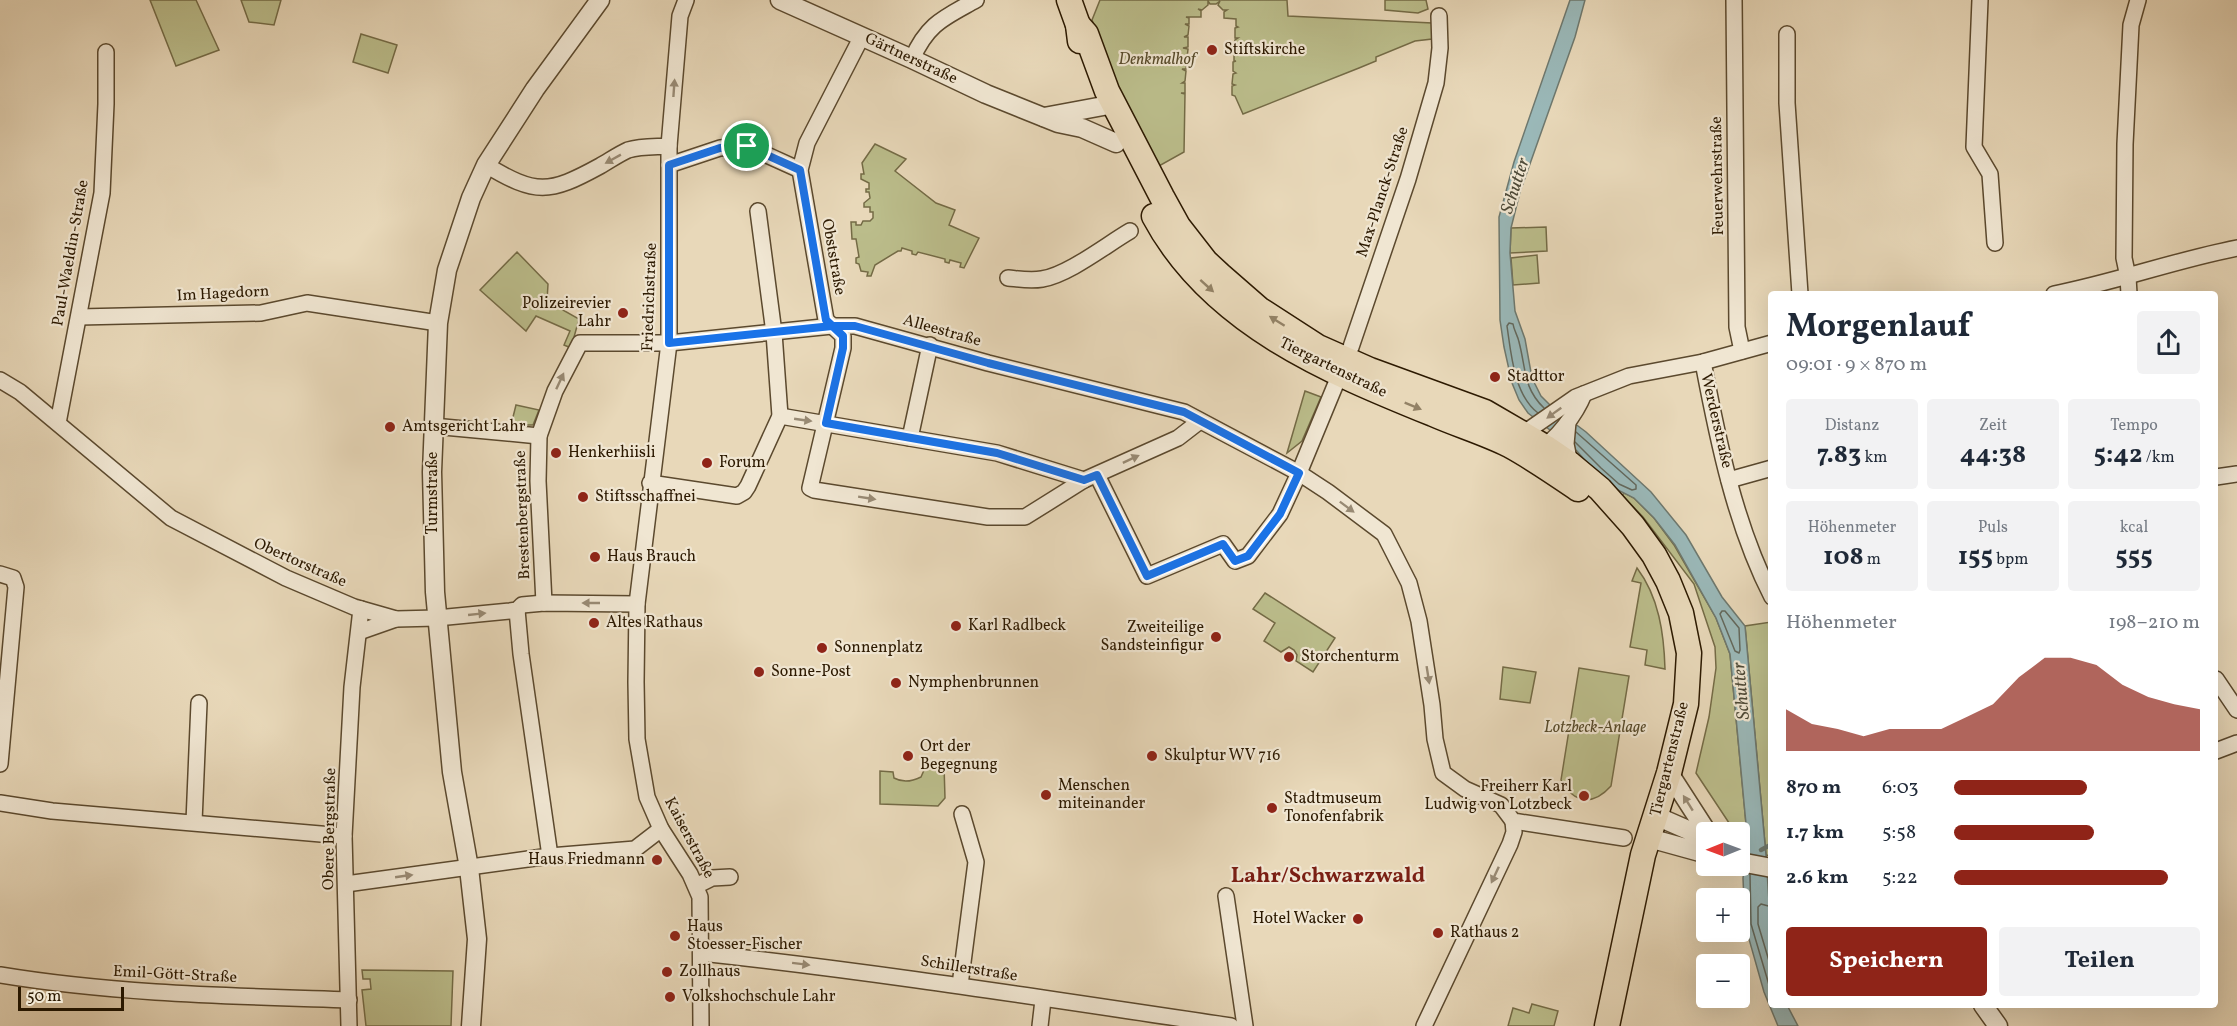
<!DOCTYPE html>
<html lang="de">
<head>
<meta charset="utf-8">
<style>
	:root { --surface:#fff; --page:#f2f2f3; --text:#1f2937; --muted:#747a83; --accent:#8f2418 }
	body { margin:0; font-family:Vollkorn,serif; background:var(--page); color:var(--text); height:100vh; display:flex; flex-direction:column; font-size:22px; white-space:nowrap }
	* { box-sizing:border-box; margin:0 }
	p { font-size:20px; color:var(--muted) }
	.icon { flex:none; width:33px; height:33px; fill:none; stroke:currentColor; stroke-width:2; stroke-linecap:round; stroke-linejoin:round }
	.map { position:relative; flex:1; overflow:hidden }
	.panel { position:absolute; left:1768px; top:291px; width:450px; height:717px; display:flex; flex-direction:column; background:var(--surface); border-radius:6px; box-shadow:0 6px 24px #0002 }
	.panel>* { flex:none }
	.needle { width:39px; rotate:269deg }
	.fabs { position:absolute; left:1696px; top:822px; display:grid; gap:12px }
	.fabs a { display:grid; place-items:center; width:54px; height:54px; border-radius:6px; background:var(--surface); box-shadow:0 6px 24px #0002; font-size:30px }
	.scale { position:absolute; left:18px; bottom:15px; width:106px; box-sizing:border-box; padding-left:6px; border:3px solid #2c1900; border-top:0; font-size:16px; line-height:21px; white-space:nowrap; color:#2c1900; -webkit-text-stroke:4px #f0e6d2; paint-order:stroke }
	.pin { position:absolute; display:grid; place-items:center; width:51px; height:51px; color:#fff; margin:-26px; border:3px solid #fff; border-radius:50%; box-shadow:0 2px 6px #0007 }
	.round { display:grid; place-items:center; flex:none; width:63px; height:63px; border-radius:6px; background:var(--page) }
	.overview { display:flex; align-items:center; justify-content:space-between; height:102px; padding:0 18px }
	h1 { font-size:33px; font-weight:700; line-height:45px }
	.metrics { display:grid; grid-template-columns:repeat(3,1fr); gap:9px; height:102px; padding:6px 18px }
	.metrics div { display:grid; align-content:center; border-radius:6px; background:var(--page); text-align:center }
	.metrics b { font-size:26px; font-weight:700 }
	.metrics small { font-size:16px; font-weight:400 }
	.metrics p { font-size:16px }
	.chart { height:168px; padding:12px 18px }
	.chart p { display:flex; justify-content:space-between }
	.chart svg { width:100%; height:108px; margin-top:6px; fill:var(--accent); opacity:.7 }
	.action { display:flex; gap:12px; margin-top:auto; padding:12px 18px }
	.action a { flex:1; height:69px; border-radius:6px; background:var(--accent); color:#fff; font-size:24px; font-weight:700; line-height:69px; text-align:center }
	.action a+a { background:var(--page); color:var(--text) }
	ul { padding:0 18px; list-style:none; font-size:20px }
	li { display:grid; grid-template-columns:96px 72px 1fr; align-items:center; height:45px }
	li i { height:15px; border-radius:8px; background:var(--accent) }
	.map>svg:first-child { display:block }
	.green { fill:#bbbd8b; stroke:#746b46; stroke-width:1.5 }
	.water { fill:#9ab8b8; stroke:#6e786e; stroke-width:1.5 }
	.lines { fill:none; stroke-linecap:round; stroke-linejoin:round }
	.shore { stroke:#63685c; stroke-width:1.5 }
	.stream { stroke:#6e786e; stroke-width:4.5 }
	.minor-casing { stroke:#5b492e; stroke-width:18 }
	.tertiary-casing { stroke:#5b492e; stroke-width:21 }
	.primary-casing { stroke:#2c1900; stroke-width:27 }
	.minor { stroke:#f0e6d2; stroke-width:15 }
	.tertiary { stroke:#f0e6d2; stroke-width:18 }
	.primary { stroke:#e8d8b9; stroke-width:24 }
	.oneway { fill:#988a74 }
	.oneway2 { fill:#938266 }
	.route-casing { stroke:#fff; stroke-width:12 }
	.route { stroke:#1a73e8; stroke-width:8 }
	.poi-dot { fill:#8f2418; stroke:#f0e6d2; stroke-width:2 }
	.labels { text-anchor:middle; dominant-baseline:central; stroke-width:4.5; stroke-linejoin:round; paint-order:stroke }
	.poi-label { font-size:16px; fill:#2c1900; stroke:#f0e6d2; text-anchor:start }
	.street-label { font-size:16px; fill:#2c1900; stroke:#f0e6d2 }
	.park-label { font-size:16px; font-style:italic; fill:#574a2a; stroke:#f0e6d2 }
	.water-label { font-size:18px; font-style:italic; fill:#4d4937; stroke:#f0e6d2 }
	.district-label { font-size:22px; font-weight:bold; fill:#7a1f14; stroke:#f0e6d2 }
</style>
</head>
<body>
<div class="map">
<svg width="2237" height="1026" viewBox="0 0 2237 1026">
	<rect width="100%" height="100%" fill="#e8d8b9"/>
	<filter id="stains"><feTurbulence type="fractalNoise" baseFrequency=".00333" numOctaves="4"/><feColorMatrix values="0 0 0 0 .2 0 0 0 0 .09 0 0 0 0 .02 0 0 0 .5 -.17"/></filter>
	<radialGradient id="worn" r=".72"><stop offset=".6" stop-color="#630" stop-opacity="0"/><stop offset="1" stop-color="#630" stop-opacity=".3"/></radialGradient>
	<g class="green">
		<polygon points="150,0 196,0 219,50 176,66"/>
		<polygon points="241,0 281,0 274,25 249,22"/>
		<polygon points="1100,0 1287,0 1288,16 1432,23 1432,39 1415,41 1376,57 1376,61 1359,68 1243,114 1235,96 1232,95 1232,86 1235,85 1232,84 1233,74 1236,73 1233,71 1233,62 1236,61 1234,61 1234,51 1237,50 1234,49 1235,40 1238,38 1235,38 1235,28 1238,27 1236,26 1236,19 1224,18 1224,12 1227,10 1223,10 1218,5 1220,1 1216,4 1210,4 1208,1 1208,5 1202,10 1198,9 1201,11 1201,17 1186,17 1189,18 1189,24 1185,24 1189,26 1188,35 1184,37 1188,37 1188,47 1183,48 1188,49 1187,58 1183,58 1187,60 1186,69 1182,69 1186,71 1185,81 1182,83 1185,83 1185,93 1181,93 1185,94 1184,152 1159,166 1118,87 1092,20"/>
		<polygon points="1385,0 1426,0 1428,9 1418,13 1385,10"/>
		<polygon points="361,34 397,45 388,73 353,62"/>
		<polygon points="875,144 906,159 895,171 936,203 955,210 949,225 979,238 964,268 960,267 961,263 950,260 949,263 945,262 945,259 918,252 916,255 912,254 912,251 902,248 901,251 898,251 875,265 871,276 867,276 868,272 861,271 859,264 856,263 856,258 859,257 856,239 852,239 851,222 856,222 856,225 861,225 863,221 870,221 873,218 873,212 870,212 870,207 864,207 864,203 870,198 869,192 866,192 866,189 869,189 869,183 861,179 861,174 864,174 862,163"/>
		<polygon points="1546,227 1547,251 1510,253 1511,228"/>
		<polygon points="517,252 548,284 547,301 579,319 571,348 564,345 570,331 536,316 526,331 480,290"/>
		<polygon points="1537,255 1539,283 1513,285 1511,258"/>
		<polygon points="1305,391 1321,397 1302,441 1287,453"/>
		<polygon points="516,405 539,410 533,425 511,425"/>
		<polygon points="1625,493 1634,498 1654,518 1674,545 1716,618 1730,654 1748,845 1743,845 1740,840 1740,832 1735,832 1696,773 1709,717 1716,668 1715,647 1694,584 1643,517 1622,495"/>
		<path d="M1637 568C1659 597 1664 634 1665 669L1645 665 1647 650 1630 647 1641 583 1632 581Z"/>
		<polygon points="1265,593 1335,638 1313,672 1296,661 1297,655 1294,650 1289,647 1281,652 1264,641 1275,623 1253,609"/>
		<polygon points="1771,622 1771,856 1766,855 1745,626"/>
		<polygon points="1503,667 1536,672 1530,703 1500,699"/>
		<path d="M1579 668 1629 676 1611 786C1593 806 1574 804 1561 780Z"/>
		<path d="M944 765 945 798 938 806 880 804V771L893 772 894 778C903 783 913 781 921 777L925 768Z"/>
		<polygon points="362,970 453,971 451,1026 366,1026 362,990 371,989 370,979 363,979"/>
		<polygon points="1532,1004 1558,1011 1554,1026 1508,1026 1513,1008 1529,1013"/>
	</g>
	<polygon class="water" points="1570,0 1585,0 1575,37 1520,192 1511,228 1510,253 1515,311 1525,339 1532,378 1541,396 1550,405 1586,432 1651,492 1686,535 1722,597 1745,626 1766,855 1772,949 1772,1005 1787,1005 1798,1026 1778,1026 1764,992 1745,925 1743,878 1748,845 1730,654 1716,618 1675,545 1654,518 1634,498 1616,489 1588,464 1577,451 1528,413 1519,400 1512,383 1504,347 1500,320 1499,217 1514,162"/>
	<g class="lines">
		<g class="shore">
			<path d="M1538 413C1514 395 1511 353 1507 326L1509 323 1513 324C1514 331 1518 336 1519 342 1526 368 1523 388 1544 408"/>
			<polyline points="1575,442 1601,468 1619,484 1632,490 1636,489 1636,485 1576,432"/>
			<polygon points="1722,611 1725,611 1739,628 1740,650 1739,653 1735,651 1720,614"/>
			<polyline points="1750,874 1751,924 1772,995"/>
			<polyline points="1772,907 1761,904 1758,907 1758,924 1772,971"/>
		</g>
		<polyline class="stream" points="1761,850 1772,844"/>
		<g class="minor-casing">
			<g id="minor">
				<polyline points="686,0 680,16 669,146 669,343 637,604 636,682 637,739 647,797 661,829 690,874 700,897 701,1026"/>
				<polyline points="1734,0 1737,327 1742,351"/>
				<polyline points="1980,0 1974,147 1990,174 1995,243"/>
				<polyline points="1787,34 1787,103 1800,294"/>
				<polyline points="862,36 807,143 800,170 826,320 843,336 843,348 810,488 814,490 988,517 1025,517 1084,480 1178,438 1200,421"/>
				<path d="M912 59C928 23 944 18 976 0"/>
				<path d="M486 165C536 195 549 194 600 166 609 161 619 154 628 150 641 146 657 147 669 146"/>
				<polyline points="669,165 720,148 747,146 800,170"/>
				<path d="M1008 278C1019 279 1030 281 1042 279 1068 275 1106 245 1130 231"/>
				<path d="M2054 294C2116 282 2175 260 2237 248"/>
				<polyline points="2129,294 2128,277 2124,258 2125,144 2131,25 2138,0"/>
				<polyline points="79,317 261,313 307,303 438,323"/>
				<path d="M1703 362C1718 441 1735 525 1772 597"/>
				<polyline points="0,380 20,392 171,518 286,578 354,607 396,619 437,618 510,611 517,610 522,605 544,603 637,604"/>
				<polyline points="780,416 997,453 1084,480"/>
				<polyline points="1568,422 1566,444 1570,464"/>
				<polyline points="58,423 102,193 106,104 106,52"/>
				<polyline points="433,426 539,436"/>
				<polyline points="1524,433 1576,397 1629,376 1703,362 1772,343"/>
				<polyline points="910,438 930,345"/>
				<path d="M1537 451C1556 441 1576 414 1584 394"/>
				<polyline points="1097,475 1147,576 1223,544 1235,561 1248,556 1280,514 1299,473 1351,347 1408,179 1436,83 1440,48 1439,16"/>
				<polyline points="2216,477 2237,474"/>
				<polyline points="1729,480 1772,468"/>
				<polyline points="650,483 737,496 744,492 748,486 780,416 774,333 758,211"/>
				<polyline points="0,574 13,578 16,587 0,764"/>
				<polyline points="544,603 538,481 539,436 555,391 580,343 669,343 832,326 855,326 988,363 1184,412 1299,473 1328,492 1384,534 1409,583 1419,621 1432,705 1435,739 1443,773 1465,789 1501,805 1513,821 1624,838"/>
				<polyline points="517,610 521,654 550,856"/>
				<polyline points="359,632 396,619"/>
				<polyline points="2216,679 2237,710"/>
				<polyline points="2216,751 2237,743"/>
				<polyline points="0,803 52,811 344,836"/>
				<polyline points="194,822 199,703"/>
				<polyline points="346,884 550,856 635,849 661,829"/>
				<polyline points="696,886 712,878 730,877"/>
				<polyline points="1226,896 1245,1026"/>
				<path d="M701 953C878 972 1054 1000 1231 1026"/>
				<path d="M0 975C115 994 232 996 349 1000"/>
				<polyline points="960,985 976,862 962,814"/>
				<polyline points="349,1026 344,836 352,687 361,609"/>
				<polyline points="1040,1026 1043,1000"/>
				<polyline points="1424,1026 1510,844 1514,832 1513,821"/>
			</g>
		</g>
		<g class="tertiary-casing">
			<g id="tertiary">
				<polyline points="780,0 912,59 986,94 1058,123 1082,128 1116,143"/>
				<polyline points="1044,117 1114,104"/>
				<polyline points="1669,773 1707,832"/>
				<polyline points="1656,816 1688,830 1707,845"/>
				<polyline points="1649,838 1707,854"/>
				<polyline points="1740,862 1772,868"/>
				<polyline points="1983,1005 1998,1026"/>
				<polyline points="471,1026 477,939 469,868 452,772 435,592 432,472 438,323 447,270 471,198 486,165 535,89 600,0"/>
			</g>
		</g>
		<g class="primary-casing">
			<g id="primary">
				<polyline points="1069,0 1078,25 1080,41"/>
				<polyline points="1078,25 1086,34 1107,91 1162,197 1178,226 1206,262 1220,275 1259,309 1318,347 1370,370 1485,412 1545,447 1570,464 1600,489 1633,526 1654,555 1668,581 1681,613 1689,653 1686,704 1669,773 1643,855 1607,1026"/>
				<path d="M1154 216C1211 323 1327 371 1433 414 1458 425 1485 433 1509 445 1533 458 1556 474 1578 489"/>
			</g>
		</g>
		<use href="#minor" class="minor"/>
		<use href="#tertiary" class="tertiary"/>
		<use href="#primary" class="primary"/>
	</g>
	<defs><path id="oneway-solid" d="M-6-.8H1V-3.2L6.5 0L1 3.2V.8H-6Z" transform="scale(1.5)"/></defs>
	<g class="oneway">
		<use href="#oneway-solid" transform="translate(674 88) rotate(-86)"/>
		<use href="#oneway-solid" transform="translate(613 159) rotate(151)"/>
		<use href="#oneway-solid" transform="translate(560 381) rotate(-65)"/>
		<use href="#oneway-solid" transform="translate(1554 413) rotate(144)"/>
		<use href="#oneway-solid" transform="translate(803 420) rotate(8)"/>
		<use href="#oneway-solid" transform="translate(1131 459) rotate(-25)"/>
		<use href="#oneway-solid" transform="translate(867 498) rotate(9)"/>
		<use href="#oneway-solid" transform="translate(1347 507) rotate(37)"/>
		<use href="#oneway-solid" transform="translate(591 603) rotate(-180)"/>
		<use href="#oneway-solid" transform="translate(477 614) rotate(-6)"/>
		<use href="#oneway-solid" transform="translate(1428 675) rotate(81)"/>
		<use href="#oneway-solid" transform="translate(1688 803) rotate(-122)"/>
		<use href="#oneway-solid" transform="translate(1495 875) rotate(115)"/>
		<use href="#oneway-solid" transform="translate(404 876) rotate(-8)"/>
		<use href="#oneway-solid" transform="translate(801 964) rotate(7)"/>
	</g>
	<g class="oneway2">
		<use href="#oneway-solid" transform="translate(1207 286) rotate(42)"/>
		<use href="#oneway-solid" transform="translate(1277 321) rotate(-148)"/>
		<use href="#oneway-solid" transform="translate(1413 406) rotate(22)"/>
	</g>
	<g class="lines">
		<g class="route-casing">
			<polyline id="route" points="747,146 720,148 669,165 669,343 832,326 855,326 988,363 1184,412 1299,473 1280,514 1248,556 1235,561 1223,544 1147,576 1097,475 1084,480 997,453 826,423 843,348 843,336 826,320 800,170 747,146"/>
		</g>
		<use href="#route" class="route"/>
	</g>
	<g class="poi-dot">
		<circle cx="1212" cy="50" r="6"/>
		<circle cx="623" cy="313" r="6"/>
		<circle cx="1495" cy="377" r="6"/>
		<circle cx="390" cy="427" r="6"/>
		<circle cx="556" cy="453" r="6"/>
		<circle cx="707" cy="463" r="6"/>
		<circle cx="583" cy="497" r="6"/>
		<circle cx="595" cy="557" r="6"/>
		<circle cx="594" cy="623" r="6"/>
		<circle cx="956" cy="626" r="6"/>
		<circle cx="1216" cy="637" r="6"/>
		<circle cx="822" cy="648" r="6"/>
		<circle cx="1289" cy="657" r="6"/>
		<circle cx="759" cy="672" r="6"/>
		<circle cx="896" cy="683" r="6"/>
		<circle cx="908" cy="756" r="6"/>
		<circle cx="1152" cy="756" r="6"/>
		<circle cx="1046" cy="795" r="6"/>
		<circle cx="1584" cy="796" r="6"/>
		<circle cx="1272" cy="808" r="6"/>
		<circle cx="657" cy="860" r="6"/>
		<circle cx="1358" cy="919" r="6"/>
		<circle cx="1438" cy="933" r="6"/>
		<circle cx="675" cy="936" r="6"/>
		<circle cx="667" cy="972" r="6"/>
		<circle cx="670" cy="997" r="6"/>
	</g>
	<g class="labels">
		<g class="poi-label">
			<text x="1224" y="50">Stiftskirche</text>
			<text x="611" y="304" text-anchor="end">Polizeirevier<tspan x="611" dy="18">Lahr</tspan></text>
			<text x="1507" y="377">Stadttor</text>
			<text x="402" y="427">Amtsgericht Lahr</text>
			<text x="568" y="453">Henkerhiisli</text>
			<text x="719" y="463">Forum</text>
			<text x="595" y="497">Stiftsschaffnei</text>
			<text x="607" y="557">Haus Brauch</text>
			<text x="606" y="623">Altes Rathaus</text>
			<text x="968" y="626">Karl Radlbeck</text>
			<text x="1204" y="628" text-anchor="end">Zweiteilige<tspan x="1204" dy="18">Sandsteinfigur</tspan></text>
			<text x="834" y="648">Sonnenplatz</text>
			<text x="1301" y="657">Storchenturm</text>
			<text x="771" y="672">Sonne-Post</text>
			<text x="908" y="683">Nymphenbrunnen</text>
			<text x="920" y="747">Ort der<tspan x="920" dy="18">Begegnung</tspan></text>
			<text x="1164" y="756">Skulptur WV 716</text>
			<text x="1058" y="786">Menschen<tspan x="1058" dy="18">miteinander</tspan></text>
			<text x="1572" y="787" text-anchor="end">Freiherr Karl<tspan x="1572" dy="18">Ludwig von Lotzbeck</tspan></text>
			<text x="1284" y="799">Stadtmuseum<tspan x="1284" dy="18">Tonofenfabrik</tspan></text>
			<text x="645" y="860" text-anchor="end">Haus Friedmann</text>
			<text x="1346" y="919" text-anchor="end">Hotel Wacker</text>
			<text x="687" y="927">Haus<tspan x="687" dy="18">Stoesser-Fischer</tspan></text>
			<text x="1450" y="933">Rathaus 2</text>
			<text x="679" y="972">Zollhaus</text>
			<text x="682" y="997">Volkshochschule Lahr</text>
		</g>
		<g class="street-label">
			<text transform="translate(911 59) rotate(25)">Gärtnerstraße</text>
			<text transform="translate(1718 176) rotate(-91)">Feuerwehrstraße</text>
			<text transform="translate(1383 192) rotate(-72)">Max-Planck-Straße</text>
			<text transform="translate(71 253) rotate(-80)">Paul-Waeldin-Straße</text>
			<text transform="translate(833 257) rotate(80)">Obststraße</text>
			<text transform="translate(223 294) rotate(-3)">Im Hagedorn</text>
			<text transform="translate(650 297) rotate(-88)">Friedrichstraße</text>
			<text transform="translate(942 331) rotate(16)">Alleestraße</text>
			<text transform="translate(1333 368) rotate(26)">Tiergartenstraße</text>
			<text transform="translate(1716 421) rotate(77)">Werderstraße</text>
			<text transform="translate(433 493) rotate(-90)">Turmstraße</text>
			<text transform="translate(523 515) rotate(-92)">Brestenbergstraße</text>
			<text transform="translate(300 563) rotate(24)">Obertorstraße</text>
			<text transform="translate(1670 759) rotate(-76)">Tiergartenstraße</text>
			<text transform="translate(330 829) rotate(-89)">Obere Bergstraße</text>
			<text transform="translate(689 838) rotate(62)">Kaiserstraße</text>
			<text transform="translate(969 969) rotate(9)">Schillerstraße</text>
			<text transform="translate(175 975) rotate(3)">Emil-Gött-Straße</text>
		</g>
		<g class="park-label">
			<text x="1157" y="60">Denkmalhof</text>
			<text x="1595" y="728">Lotzbeck-Anlage</text>
		</g>
		<g class="water-label">
			<text transform="translate(1516 186) rotate(-72)">Schutter</text>
			<text transform="translate(1742 691) rotate(-95)">Schutter</text>
		</g>
		<g class="district-label">
			<text x="1328" y="876">Lahr/Schwarzwald</text>
		</g>
	</g>
	<rect width="100%" height="100%" filter="url(#stains)"/>
	<rect width="100%" height="100%" fill="url(#worn)"/>
</svg>
<div class="fabs">
<a><svg class="needle" viewBox="-14 -14 28 28"><path d="M0-13l5 13h-10z" fill="#e53935"/><path d="M0 13l5-13h-10z" fill="#747a83"/></svg></a>
<a>+</a>
<a>−</a>
</div>
<div class="scale">50 m</div>
<div class="pin" style="left:747px;top:146px;background:#1e9e55"><svg class="icon" aria-label="arrive" viewBox="0 0 24 24"><path d="M6 21V4h12l-3 4 3 4H6"/></svg></div>
<section class="panel">
<div class="overview"><div><h1>Morgenlauf</h1><p>09:01 · 9 × 870 m</p></div><a class="round"><svg class="icon" aria-label="share" viewBox="0 0 24 24"><path d="M12 15V3M7 8l5-5 5 5M5 13v7h14v-7"/></svg></a></div>
<div class="metrics">
<div><p>Distanz</p><b>7.83<small> km</small></b></div>
<div><p>Zeit</p><b>44:38</b></div>
<div><p>Tempo</p><b>5:42<small> /km</small></b></div>
</div>
<div class="metrics">
<div><p>Höhenmeter</p><b>108<small> m</small></b></div>
<div><p>Puls</p><b>155<small> bpm</small></b></div>
<div><p>kcal</p><b>555</b></div>
</div>
<div class="chart"><p><span>Höhenmeter</span>198–210 m</p>
<svg viewBox="0 0 160 44" preserveAspectRatio="none"><path d="M0 44V27L10 33L20 35L30 38L40 35L50 35L60 35L70 30L80 25L90 14L100 6L110 6L120 9L130 17L140 22L150 25L160 27V44z"/></svg>
</div>
<ul>
<li><b>870 m</b>6:03<i style="width:54%"></i></li>
<li><b>1.7 km</b>5:58<i style="width:57%"></i></li>
<li><b>2.6 km</b>5:22<i style="width:87%"></i></li>
</ul>
<div class="action"><a>Speichern</a><a>Teilen</a></div>
</section>
</div>
</body>
</html>
